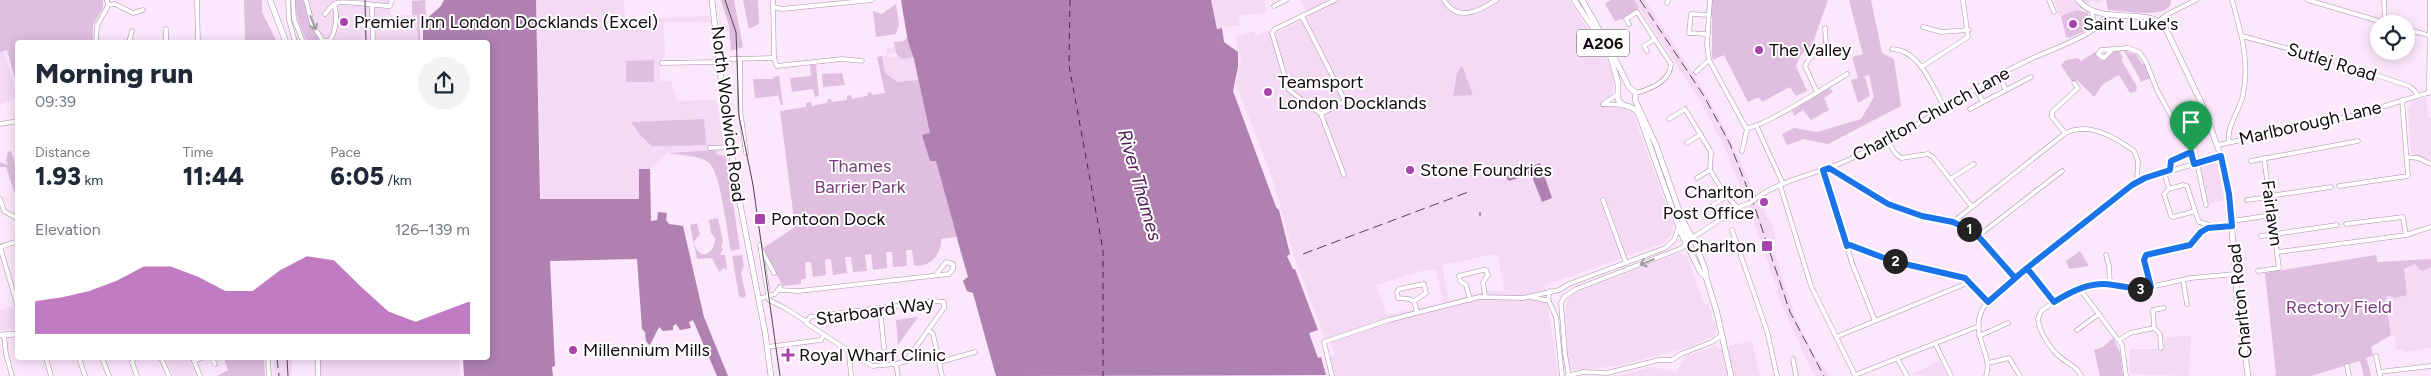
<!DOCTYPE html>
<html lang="en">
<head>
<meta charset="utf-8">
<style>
	:root { --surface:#fff; --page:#f2f2f3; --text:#1f2937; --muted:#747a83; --accent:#a744ab }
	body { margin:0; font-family:Figtree,sans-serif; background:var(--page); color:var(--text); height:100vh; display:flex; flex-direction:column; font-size:19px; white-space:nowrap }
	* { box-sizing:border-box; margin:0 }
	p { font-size:16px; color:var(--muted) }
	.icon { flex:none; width:28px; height:28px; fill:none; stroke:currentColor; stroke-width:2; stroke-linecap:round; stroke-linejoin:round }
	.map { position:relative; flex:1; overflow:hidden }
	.side { position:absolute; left:15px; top:40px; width:475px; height:320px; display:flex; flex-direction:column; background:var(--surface); border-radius:5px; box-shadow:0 2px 12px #0003 }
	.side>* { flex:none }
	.tools { position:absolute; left:2370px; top:15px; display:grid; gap:10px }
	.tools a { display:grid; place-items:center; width:45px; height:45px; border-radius:50%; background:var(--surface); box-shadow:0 2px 12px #0003; font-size:25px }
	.pin { position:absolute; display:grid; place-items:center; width:42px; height:42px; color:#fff; margin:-51px -21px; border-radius:50% 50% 50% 0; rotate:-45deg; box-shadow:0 0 5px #0007 }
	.pin .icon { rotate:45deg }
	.km { position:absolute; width:25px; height:25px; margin:-12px; border-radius:50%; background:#222; color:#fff; font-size:14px; line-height:25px; text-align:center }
	.round { display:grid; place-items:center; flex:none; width:52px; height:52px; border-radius:26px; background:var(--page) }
	.summary { display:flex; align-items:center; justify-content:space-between; height:85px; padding:0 20px }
	h1 { font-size:28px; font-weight:800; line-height:38px }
	.stats { display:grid; grid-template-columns:repeat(3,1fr); gap:8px; height:85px; padding:5px 20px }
	.stats div { display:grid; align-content:center }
	.stats b { font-size:25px; font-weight:800 }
	.stats small { font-size:14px; font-weight:400 }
	.stats p { font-size:14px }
	.chart { height:140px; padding:10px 20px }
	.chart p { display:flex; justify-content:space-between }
	.chart svg { width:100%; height:90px; margin-top:5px; fill:var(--accent); opacity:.7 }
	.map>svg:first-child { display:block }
	.built { fill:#f5daf5; fill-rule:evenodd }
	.green { fill:#dfbedf }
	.water { fill:#b081b0 }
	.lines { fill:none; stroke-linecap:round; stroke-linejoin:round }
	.ferry { stroke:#531a55; stroke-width:1; stroke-dasharray:6 5; stroke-linecap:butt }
	.minor-casing { stroke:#a691a6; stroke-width:5 }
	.major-casing { stroke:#a691a6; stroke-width:6 }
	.minor { stroke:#fff; stroke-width:4 }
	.major { stroke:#fff; stroke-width:5 }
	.tram { stroke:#514651; stroke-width:1 }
	.rail { stroke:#514651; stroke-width:1; stroke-dasharray:10 5; stroke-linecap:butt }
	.minor-bridge-casing { stroke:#a691a6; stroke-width:5; stroke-linecap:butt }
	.minor-bridge { stroke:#fff; stroke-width:4 }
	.oneway { stroke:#9f9d9f }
	.route-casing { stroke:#fff; stroke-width:10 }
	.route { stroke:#1a73e8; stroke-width:6 }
	.poi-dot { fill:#a744ab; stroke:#fff; stroke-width:2 }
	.labels { text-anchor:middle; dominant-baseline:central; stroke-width:4; stroke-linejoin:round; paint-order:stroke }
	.shield { fill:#fff; stroke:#585358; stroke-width:1 }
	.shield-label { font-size:16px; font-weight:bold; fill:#100910 }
	.poi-label { font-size:18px; fill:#100910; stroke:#fff; text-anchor:start }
	.street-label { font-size:18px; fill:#100910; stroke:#fff }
	.park-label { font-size:18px; fill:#783d7a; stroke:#fff }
	.water-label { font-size:19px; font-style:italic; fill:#531a55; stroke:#fff }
</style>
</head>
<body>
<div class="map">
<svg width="2431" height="376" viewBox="0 0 2431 376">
	<rect width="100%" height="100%" fill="#fde7fd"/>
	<g class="built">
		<polygon points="305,0 390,0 390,15 417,15 419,21 419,42 320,42 308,17"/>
		<path d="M536 0H624L625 19 710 16 711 22H664L665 58H662V67H660V81H671L677 101 717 100 723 142 722 156 683 151 667 153 650 169H639V199L541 201ZM703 119 645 141 631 123 632 122Z"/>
		<polygon points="1211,0 1267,0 1264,1 1267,12 1239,16 1240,25 1218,29"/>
		<path d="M1300 0H1569L1605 55 1611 70 1614 82V89L1609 97 1611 105 1630 112 1634 116 1673 224 1672 234 1664 243 1545 285 1558 376H1334L1328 357 1335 354 1329 338 1325 339 1294 256 1272 177 1236 84 1241 62 1236 39 1237 36 1254 31 1256 36 1268 30 1271 35 1309 17ZM1494 254 1498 256 1505 291H1488L1449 301 1442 265ZM1436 269 1443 303 1387 315 1376 285 1422 271Z"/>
		<polygon points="1634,0 1645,0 1700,84 1728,135 1755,193 1762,202 1767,218 1770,217 1776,238 1771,241 1796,319 1813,353 1830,376 1816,376 1811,369 1776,292 1778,291 1744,195 1723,144 1702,104"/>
		<polygon points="2054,0 2101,0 2102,2 2095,4 2094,1 2090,2 2081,9 2059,16"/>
		<polygon points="895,47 896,53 888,54 888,58 899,56 901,59 914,57 918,80 897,82 885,73 882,56 886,56 887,48"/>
		<polygon points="4,51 17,98 0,105 0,52"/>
		<polygon points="2426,97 2428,118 2431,118 2431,162 2411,153 2408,109 2412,101"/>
		<polygon points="2217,161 2224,200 2208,204 2199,166"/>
		<polygon points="1679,253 1687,257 1704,304 1708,304 1710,309 1716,327 1714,337 1688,347 1623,365 1584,370 1571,369 1567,357 1565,322 1566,302 1569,297 1574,293"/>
		<polygon points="2431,259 2431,347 2405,352 2404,350 2396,350 2395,336 2391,335 2378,262"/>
		<polygon points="13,306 17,329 0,330 0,310"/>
		<polygon points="2191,336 2189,376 2130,374 2130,349 2164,349 2164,337"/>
		<polygon points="1752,341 1760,376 1734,376 1728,346"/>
		<polygon points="1716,346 1723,351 1728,376 1616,376 1653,367 1677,372 1685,356"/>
		<polygon points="165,358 189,358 197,376 173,376"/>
		<polygon points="274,358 292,358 292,376 275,376"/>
		<polygon points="319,358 459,358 460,376 320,376"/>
		<polygon points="1940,361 1947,376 1910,375"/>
	</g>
	<g class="green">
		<polygon points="0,0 103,0 103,8 93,25 93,42 18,42 17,86 7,50 0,52"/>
		<polygon points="244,0 262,0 262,12 277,42 245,42"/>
		<path d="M295 0H305L308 17 320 42H308C300 30 296 16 295 0Z"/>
		<polygon points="425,0 426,15 420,21 420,42 418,42 417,15 412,15 412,1"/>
		<polygon points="721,0 734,0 743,47 731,51 729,26"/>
		<polygon points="743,0 758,0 759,24 749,29"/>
		<path d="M901 0 996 376 973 293 967 291 963 281 968 277 956 237 941 239C942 254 929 269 914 265L912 250H906L907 266 893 267 892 252H886L887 268 873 270 871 254 865 255 867 271 853 272 851 257H845L847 273 833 275 831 259 825 260 826 275 813 277 811 262H805L806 278 801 280V284L783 286 762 249 795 227 780 111 806 107V103L811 102 812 106 827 103 828 99H831L832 102 847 100V96L851 95 852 99 867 96 868 93 871 92 872 95 885 93 877 57 882 56 885 73 897 82 918 80 914 57 901 59 896 53 894 42 904 41 907 37Z"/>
		<polygon points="1611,0 1634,0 1639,8 1622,19 1615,21 1605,4"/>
		<polygon points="1712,0 1828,0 1812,45 1800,56 1796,66 1807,91 1796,96 1790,87 1762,102 1759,97 1748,102 1724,55 1713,60 1712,57"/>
		<polygon points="1849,0 1871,0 1882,53 1894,59 1901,106 1828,144 1804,139 1787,145 1782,134 1794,128 1817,132 1861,119 1874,97 1869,75 1862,77 1865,77 1870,96 1858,103 1851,80 1858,78 1852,57 1863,54"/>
		<path d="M2106 0H2171C2173 21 2122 10 2108 10Z"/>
		<polygon points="896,4 899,24 896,34 876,37 873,11 882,14"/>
		<polygon points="2077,10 2088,13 2091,28 2069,38 2066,37 2061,16"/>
		<polygon points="2127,49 2127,52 2136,54 2142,64 2145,63 2151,78 2140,82 2140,79 2124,51"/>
		<polygon points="2119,51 2123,58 2121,59 2137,87 2136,91 2130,93 2119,75 2103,84 2094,97 2077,80 2073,83 2061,65 2066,60 2078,58 2081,61 2095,52 2099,59 2104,60 2112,52"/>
		<polygon points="654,60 654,82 626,82 626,61"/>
		<polygon points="810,65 816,65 819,96 815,97 813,89 792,92 790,78 811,76"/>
		<polygon points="1462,66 1473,95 1453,96 1457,73"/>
		<polygon points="842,73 845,85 823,87 822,74"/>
		<polygon points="779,76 783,105 781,105 777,93 777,96 755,98 753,79 773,79 773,77"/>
		<polygon points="1830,88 1833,92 1824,98 1829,110 1811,120 1803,110 1794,116 1792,111"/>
		<polygon points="704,119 706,145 652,146 640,135 631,122"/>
		<path d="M715 150 717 155 726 156 740 249 731 251C727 234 721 171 708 162 696 154 681 156 667 153Z"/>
		<polygon points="11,151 17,171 17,200 6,167 0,167 0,162 8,165 6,161 8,152"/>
		<path d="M718 218 723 242 721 247 723 249 720 255H725L727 270 724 268 719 272 712 258 697 259 690 225 697 223 700 234 694 242C698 262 715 255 715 238L711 233 709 220Z"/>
		<polygon points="2080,251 2089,266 2069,269 2066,261"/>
		<polygon points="742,255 744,266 741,273 746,296 743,298 739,296 732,256"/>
		<polygon points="2376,255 2378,262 2431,259 2431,267 2422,271 2415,264 2404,269 2407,295 2394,298 2388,295 2385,300 2391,335 2371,347 2373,356 2365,358 2367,360 2371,376 2364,376 2360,361 2311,376 2273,376 2276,375 2265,273"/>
		<polygon points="918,317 898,345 896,320"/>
		<polygon points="2113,338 2120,352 2123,376 2100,376 2094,350 2103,347"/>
		<polygon points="224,358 264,358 265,376 217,376 228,370"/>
	</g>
	<g class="water">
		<polygon points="444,0 536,0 540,199 639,199 639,169 650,169 651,221 657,220 658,212 667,213 666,220 669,224 683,226 704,317 728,376 717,376 693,320 689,322 691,328 680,330 676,324 673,326 673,330 663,331 659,327 651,343 649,345 646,341 645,332 642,329 637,259 550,261 555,366 552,367 553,376 464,376 463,358 488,358 488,42 423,42 423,22 441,6"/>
		<polygon points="901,0 1211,0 1217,29 1222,28 1224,42 1238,52 1238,67 1233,91 1276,207 1279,210 1290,254 1287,256 1293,269 1295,269 1318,330 1309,333 1318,358 1321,357 1326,375 996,376 973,293 967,291 963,281 968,277 936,161 930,161 922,135 930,133 914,59 908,41"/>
		<polygon points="1540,163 1552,198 1542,202 1531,174 1509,181 1505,176"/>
	</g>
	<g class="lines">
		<polyline class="ferry" points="1070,0 1069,65 1103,250 1103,376"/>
		<g class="minor-casing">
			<g id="minor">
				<polyline points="197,0 198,42"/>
				<polyline points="288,0 289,20 295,42"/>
				<polyline points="293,0 294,19 303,42"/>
				<path d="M306 0 312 24 323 41H329C336 34 338 13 334 5"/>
				<polyline points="773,0 774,58 777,66 842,59 862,61"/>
				<polyline points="1335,0 1275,29 1272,33 1289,90 1321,114 1344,175"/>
				<path d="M1444 0C1457 22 1478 12 1496 0"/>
				<path d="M1710 0 1707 44 1709 60 1746 128C1759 130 1831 84 1847 74"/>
				<polyline points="2049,0 2054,12"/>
				<polyline points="2308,0 2389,24"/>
				<polyline points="2384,0 2385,23"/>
				<polyline points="1667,3 1668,0"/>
				<polyline points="108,5 115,4 133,13 143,10"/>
				<polyline points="372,6 373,42"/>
				<polyline points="1274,6 1286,0"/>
				<polyline points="773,7 782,9 872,0"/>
				<polyline points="2092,10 2094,28"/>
				<path d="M325 14C329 10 331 5 337 3 342 0 380 6 390 6L392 0"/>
				<polyline points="1302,16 1345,101 1321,114"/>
				<polyline points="2159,21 2166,15 2196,0"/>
				<path d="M1629 24 1626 19 1637 12 1671 64C1670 81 1651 89 1636 93"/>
				<polyline points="1923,27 1941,32 1969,30"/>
				<polyline points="166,29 166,42"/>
				<polyline points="2406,29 2431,36"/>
				<polyline points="1708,34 1689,33 1691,14 1709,15"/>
				<polyline points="2242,36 2330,60 2409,86 2415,91 2417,95"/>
				<polyline points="96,42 97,26 108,6 107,0"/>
				<polyline points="129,42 132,31"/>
				<path d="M1892 49C1920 50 1932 86 1944 107"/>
				<polyline points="2112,50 2104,58 2098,54 2101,50 2128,48 2139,52 2146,62 2157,90 2187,145 2191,152 2171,161 2170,170"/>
				<polyline points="1647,51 1644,46 1655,39"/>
				<polyline points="731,59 774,58"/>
				<polyline points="740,59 740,109 746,153"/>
				<polyline points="662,63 720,62"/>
				<polyline points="1923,66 1968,37 1963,0"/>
				<polyline points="1696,72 1709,60"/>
				<polyline points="1998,75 2006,90"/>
				<polyline points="1975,88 1983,102"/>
				<polyline points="1817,92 1805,66 1809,59 1826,44 1825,28"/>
				<polyline points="2429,93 2430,0"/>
				<polyline points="1603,104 1623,105"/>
				<polyline points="1603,104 1618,94"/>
				<polyline points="1970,109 2031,77"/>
				<polyline points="1669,119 1685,109 1711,152 1710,170 1724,193 1738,208"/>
				<polyline points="0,124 18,121"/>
				<polyline points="1756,125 1783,184"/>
				<polyline points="2065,133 2052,117 2052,112 2078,88 2074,83"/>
				<polyline points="1887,140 1895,153 1901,158 1928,154 1933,157 1972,207"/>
				<path d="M2229 142C2226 127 2240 110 2243 95 2250 62 2241 32 2232 0"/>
				<polyline points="1687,143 1701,134"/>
				<polyline points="2218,145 2352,116 2431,92"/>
				<polyline points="710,148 730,147"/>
				<polyline points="1742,151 1747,129"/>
				<polyline points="2407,157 2418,158 2431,164"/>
				<polyline points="2251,161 2358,141"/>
				<polyline points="2197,163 2206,205"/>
				<polyline points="1829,168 1888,204 1909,212 1953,222 1970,230 1978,236 2015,278"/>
				<polyline points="1823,170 1852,263 1875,321"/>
				<polyline points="2164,172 2169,189 2164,194 2171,216 2174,217 2195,211 2199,222 2209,225 2211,228"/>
				<polyline points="1697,178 1710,170"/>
				<polyline points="1950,179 1974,164"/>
				<polyline points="1780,185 1811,286 1855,375 1979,326"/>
				<polyline points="2339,186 2408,176 2402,100"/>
				<polyline points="2169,189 2183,185 2187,186 2195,211"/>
				<polyline points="2270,196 2331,187"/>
				<path d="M1758 197C1784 179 1817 174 1846 161 1869 149 1894 138 1916 125 1956 101 1993 76 2035 57 2051 50 2104 31 2109 14"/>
				<polyline points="0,199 4,211"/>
				<polyline points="1603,200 1626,263"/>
				<polyline points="2247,200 2270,197"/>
				<polyline points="1713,205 1727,196"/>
				<polyline points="1736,208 1750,203"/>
				<polyline points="4,211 18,219"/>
				<polyline points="2232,221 2272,215"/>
				<path d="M1953 222 2063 135C2085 120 2115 137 2134 151L2138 161 2137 181"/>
				<polyline points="1682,223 1687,236 1686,242"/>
				<polyline points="2346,224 2403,217 2406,235"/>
				<polyline points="1732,230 1767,331 1777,376"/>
				<polyline points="1978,236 2062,171"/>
				<polyline points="2261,236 2337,225"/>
				<polyline points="760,245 769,300 785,308 807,322"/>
				<polyline points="1847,246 1850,245 1893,261 1965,278 1987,302"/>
				<polyline points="0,247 18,308"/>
				<polyline points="0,247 18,241"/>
				<polyline points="761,249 774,273"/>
				<polyline points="2278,252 2406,235 2431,227"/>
				<polyline points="2106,255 2109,266 2110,284"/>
				<polyline points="2027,268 2054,302"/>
				<polyline points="2258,271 2279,268 2264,158"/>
				<polyline points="2183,280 2187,304"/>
				<polyline points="2151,287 2144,260 2145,255 2190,245 2201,232 2208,228 2232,226"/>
				<polyline points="2080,289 2122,345 2126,376"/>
				<polyline points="779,290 799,291 949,274 953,269 953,264 946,262 936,275"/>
				<polyline points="1550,291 1548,299 1556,317 1562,376"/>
				<polyline points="1531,297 1549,301"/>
				<polyline points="1564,297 1576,289 1682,248 1692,238 1738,208"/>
				<polyline points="1564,297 1561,303 1565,354 1569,376"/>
				<polyline points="758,299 775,294 780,287"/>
				<polyline points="1470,300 1466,285 1460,281 1459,276 1483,270 1486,270 1488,275 1483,282 1485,296"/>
				<polyline points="1414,301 1409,299 1398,298 1397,292 1399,289 1424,284 1426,293 1414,301 1417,312"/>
				<polyline points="880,308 884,348"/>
				<polyline points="928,330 933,334 942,376"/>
				<polyline points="2077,330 2099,314"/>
				<polyline points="4,335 6,354 12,376"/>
				<polyline points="1979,336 2008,323"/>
				<polyline points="1836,337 1965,284 1968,280"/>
				<polyline points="2119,340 2130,333 2154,328"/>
				<polyline points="1935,343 1951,376"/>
				<polyline points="767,347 821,340 824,335"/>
				<polyline points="2161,348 2160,334 2154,328 2153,310 2164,308"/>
				<polyline points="849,352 851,376"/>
				<polyline points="2376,356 2380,376"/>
				<polyline points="46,358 51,376"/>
				<polyline points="79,358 85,376"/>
				<polyline points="102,358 109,376"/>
				<polyline points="134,358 132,362 137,376"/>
				<polyline points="161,358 169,376"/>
				<polyline points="193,358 200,376"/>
				<polyline points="212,358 215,364"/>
				<polyline points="268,358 269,376"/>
				<polyline points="318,358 318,376"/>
				<polyline points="1897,358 1907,376"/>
				<polyline points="1793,359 1796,376"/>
				<polyline points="194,361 202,358"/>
				<polyline points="940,362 975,352"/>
				<polyline points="1988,363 2009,358 2020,376"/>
				<polyline points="896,364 906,361 944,308 944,302 935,301 810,317 806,323 872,366 896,364 898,376"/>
				<polyline points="2347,366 2349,376"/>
				<polyline points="2379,372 2431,366"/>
				<polyline points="1332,376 1324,342 1389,320 1479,297 1523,298 1559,290 1569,284 1665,248 1674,240 1678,229"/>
				<polyline points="1567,376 1583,372 1607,373 1659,360 1672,360 1681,354 1712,342 1722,335"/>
				<path d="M1986 376C1995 351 1961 330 1991 297L2137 181 2221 156"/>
				<path d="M2081 376C2077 366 2068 364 2060 357 2050 349 2039 331 2038 319L2041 311 2054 302 2069 293 2092 285 2110 284 2136 290 2191 278 2235 274"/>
			</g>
		</g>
		<g class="major-casing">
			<g id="major">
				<polyline points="270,0 286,42"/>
				<polyline points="712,0 725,114 737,188 765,332 771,376"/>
				<polyline points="1574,0 1602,41"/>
				<polyline points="1582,0 1609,47 1629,87 1636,93 1635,100 1656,145 1682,219 1696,245 1706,272 1706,277 1717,313 1731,376"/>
				<path d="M2078 0C2099 26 2142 7 2164 25L2202 104 2221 156 2230 205 2237 294 2248 376"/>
				<path d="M1610 55 1618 83V100L1623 105C1631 107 1634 107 1639 115L1681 233 1701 273 1706 277"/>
				<polyline points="0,335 18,334"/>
			</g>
		</g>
		<use href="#minor" class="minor"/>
		<use href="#major" class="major"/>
		<g class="tram">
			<polyline points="365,0 366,42"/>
			<polyline points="725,0 736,32 739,116 753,185 780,376"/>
			<polyline points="287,358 288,376"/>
		</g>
		<g class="rail">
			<polyline points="1640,0 1704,96 1730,144 1755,208 1790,312 1824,376"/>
			<polyline points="1480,212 1480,216"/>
			<polyline points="1303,254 1471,191"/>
			<polyline points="277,358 279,376"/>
		</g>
		<g class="minor-bridge-casing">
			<polyline id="minor-bridge" points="1750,203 1758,197"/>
		</g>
		<use href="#minor-bridge" class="minor-bridge"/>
	</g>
	<defs><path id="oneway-shaft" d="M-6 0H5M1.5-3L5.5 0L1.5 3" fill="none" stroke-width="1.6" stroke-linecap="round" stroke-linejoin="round" transform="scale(1.25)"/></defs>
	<g class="oneway">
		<use href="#oneway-shaft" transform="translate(313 23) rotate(69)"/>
		<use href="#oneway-shaft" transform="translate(1647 262) rotate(158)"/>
	</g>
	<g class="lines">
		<g class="route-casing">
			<path id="route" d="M2191 152 2171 161 2170 170 2145 178 2132 185 2027 268 2015 278 1978 236 1970 230 1953 222 1922 216 1888 204 1829 168 1823 170 1847 246 1850 245 1892 261 1965 278 1988 302 2027 268 2054 302C2072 291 2091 281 2113 285 2127 287 2137 290 2151 287L2144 260 2146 255 2190 245 2201 232 2208 228 2232 226 2229 194 2221 156 2194 164 2191 152"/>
		</g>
		<use href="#route" class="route"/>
	</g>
	<g class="poi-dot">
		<circle cx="344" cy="22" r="5"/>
		<circle cx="2073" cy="24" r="5"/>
		<circle cx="1759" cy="50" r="5"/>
		<circle cx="1268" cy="92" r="5"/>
		<circle cx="1410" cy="170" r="5"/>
		<circle cx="1764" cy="202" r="5"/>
		<rect x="754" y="213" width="12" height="12" rx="2.5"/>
		<rect x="1761" y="240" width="12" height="12" rx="2.5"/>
		<circle cx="573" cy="350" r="5"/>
		<path d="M785.5 347.5h5v5h5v5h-5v5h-5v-5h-5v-5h5z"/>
	</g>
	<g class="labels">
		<rect class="shield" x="1577" y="29.5" width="52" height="27" rx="4"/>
		<g class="shield-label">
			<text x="1603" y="43">A206</text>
		</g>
		<g class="poi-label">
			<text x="354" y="22">Premier Inn London Docklands (Excel)</text>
			<text x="2083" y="24">Saint Luke's</text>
			<text x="1769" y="50">The Valley</text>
			<text x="1278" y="82">Teamsport<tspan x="1278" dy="21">London Docklands</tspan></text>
			<text x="1420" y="170">Stone Foundries</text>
			<text x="1754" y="192" text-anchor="end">Charlton<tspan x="1754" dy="21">Post Office</tspan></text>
			<text x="771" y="219">Pontoon Dock</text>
			<text x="1756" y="246" text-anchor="end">Charlton</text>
			<text x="583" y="350">Millennium Mills</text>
			<text x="799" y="355">Royal Wharf Clinic</text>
		</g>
		<g class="street-label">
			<text transform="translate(2332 62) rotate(17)">Sutlej Road</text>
			<text transform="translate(728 114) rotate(83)">North Woolwich Road</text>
			<text transform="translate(1931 114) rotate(-29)">Charlton Church Lane</text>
			<text transform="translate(2310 123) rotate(-13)">Marlborough Lane</text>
			<text transform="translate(2272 213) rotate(82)">Fairlawn</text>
			<text transform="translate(2240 301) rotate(-96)">Charlton Road</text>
			<text transform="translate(875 311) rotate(-8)">Starboard Way</text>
		</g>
		<g class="park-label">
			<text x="860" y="166">Thames<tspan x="860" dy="21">Barrier Park</tspan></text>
			<text x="2339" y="307">Rectory Field</text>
		</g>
		<g class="water-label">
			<text transform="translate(1140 185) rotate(74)">River Thames</text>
		</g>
	</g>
</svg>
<div class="tools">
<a><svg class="icon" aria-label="locate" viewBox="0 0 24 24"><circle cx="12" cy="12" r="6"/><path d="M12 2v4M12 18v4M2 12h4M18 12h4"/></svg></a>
</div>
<div class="pin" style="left:2191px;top:152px;background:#1e9e55"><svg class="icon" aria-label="arrive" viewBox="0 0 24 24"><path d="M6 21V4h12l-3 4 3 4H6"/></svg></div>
<b class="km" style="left:1969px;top:229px">1</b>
<b class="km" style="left:1895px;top:261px">2</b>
<b class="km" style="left:2140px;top:289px">3</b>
<section class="side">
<div class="summary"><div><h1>Morning run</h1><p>09:39</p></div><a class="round"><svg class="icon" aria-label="share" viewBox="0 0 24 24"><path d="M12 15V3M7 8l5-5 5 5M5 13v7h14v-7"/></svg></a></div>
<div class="stats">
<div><p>Distance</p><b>1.93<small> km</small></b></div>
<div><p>Time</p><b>11:44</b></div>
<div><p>Pace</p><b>6:05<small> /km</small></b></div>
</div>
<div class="chart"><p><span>Elevation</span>126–139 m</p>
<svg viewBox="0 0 160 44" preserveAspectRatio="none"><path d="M0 44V28L10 26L20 23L30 18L40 11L50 11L60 16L70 23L80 23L90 13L100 6L110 8L120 21L130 33L140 38L150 33L160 28V44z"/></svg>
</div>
</section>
</div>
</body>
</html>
